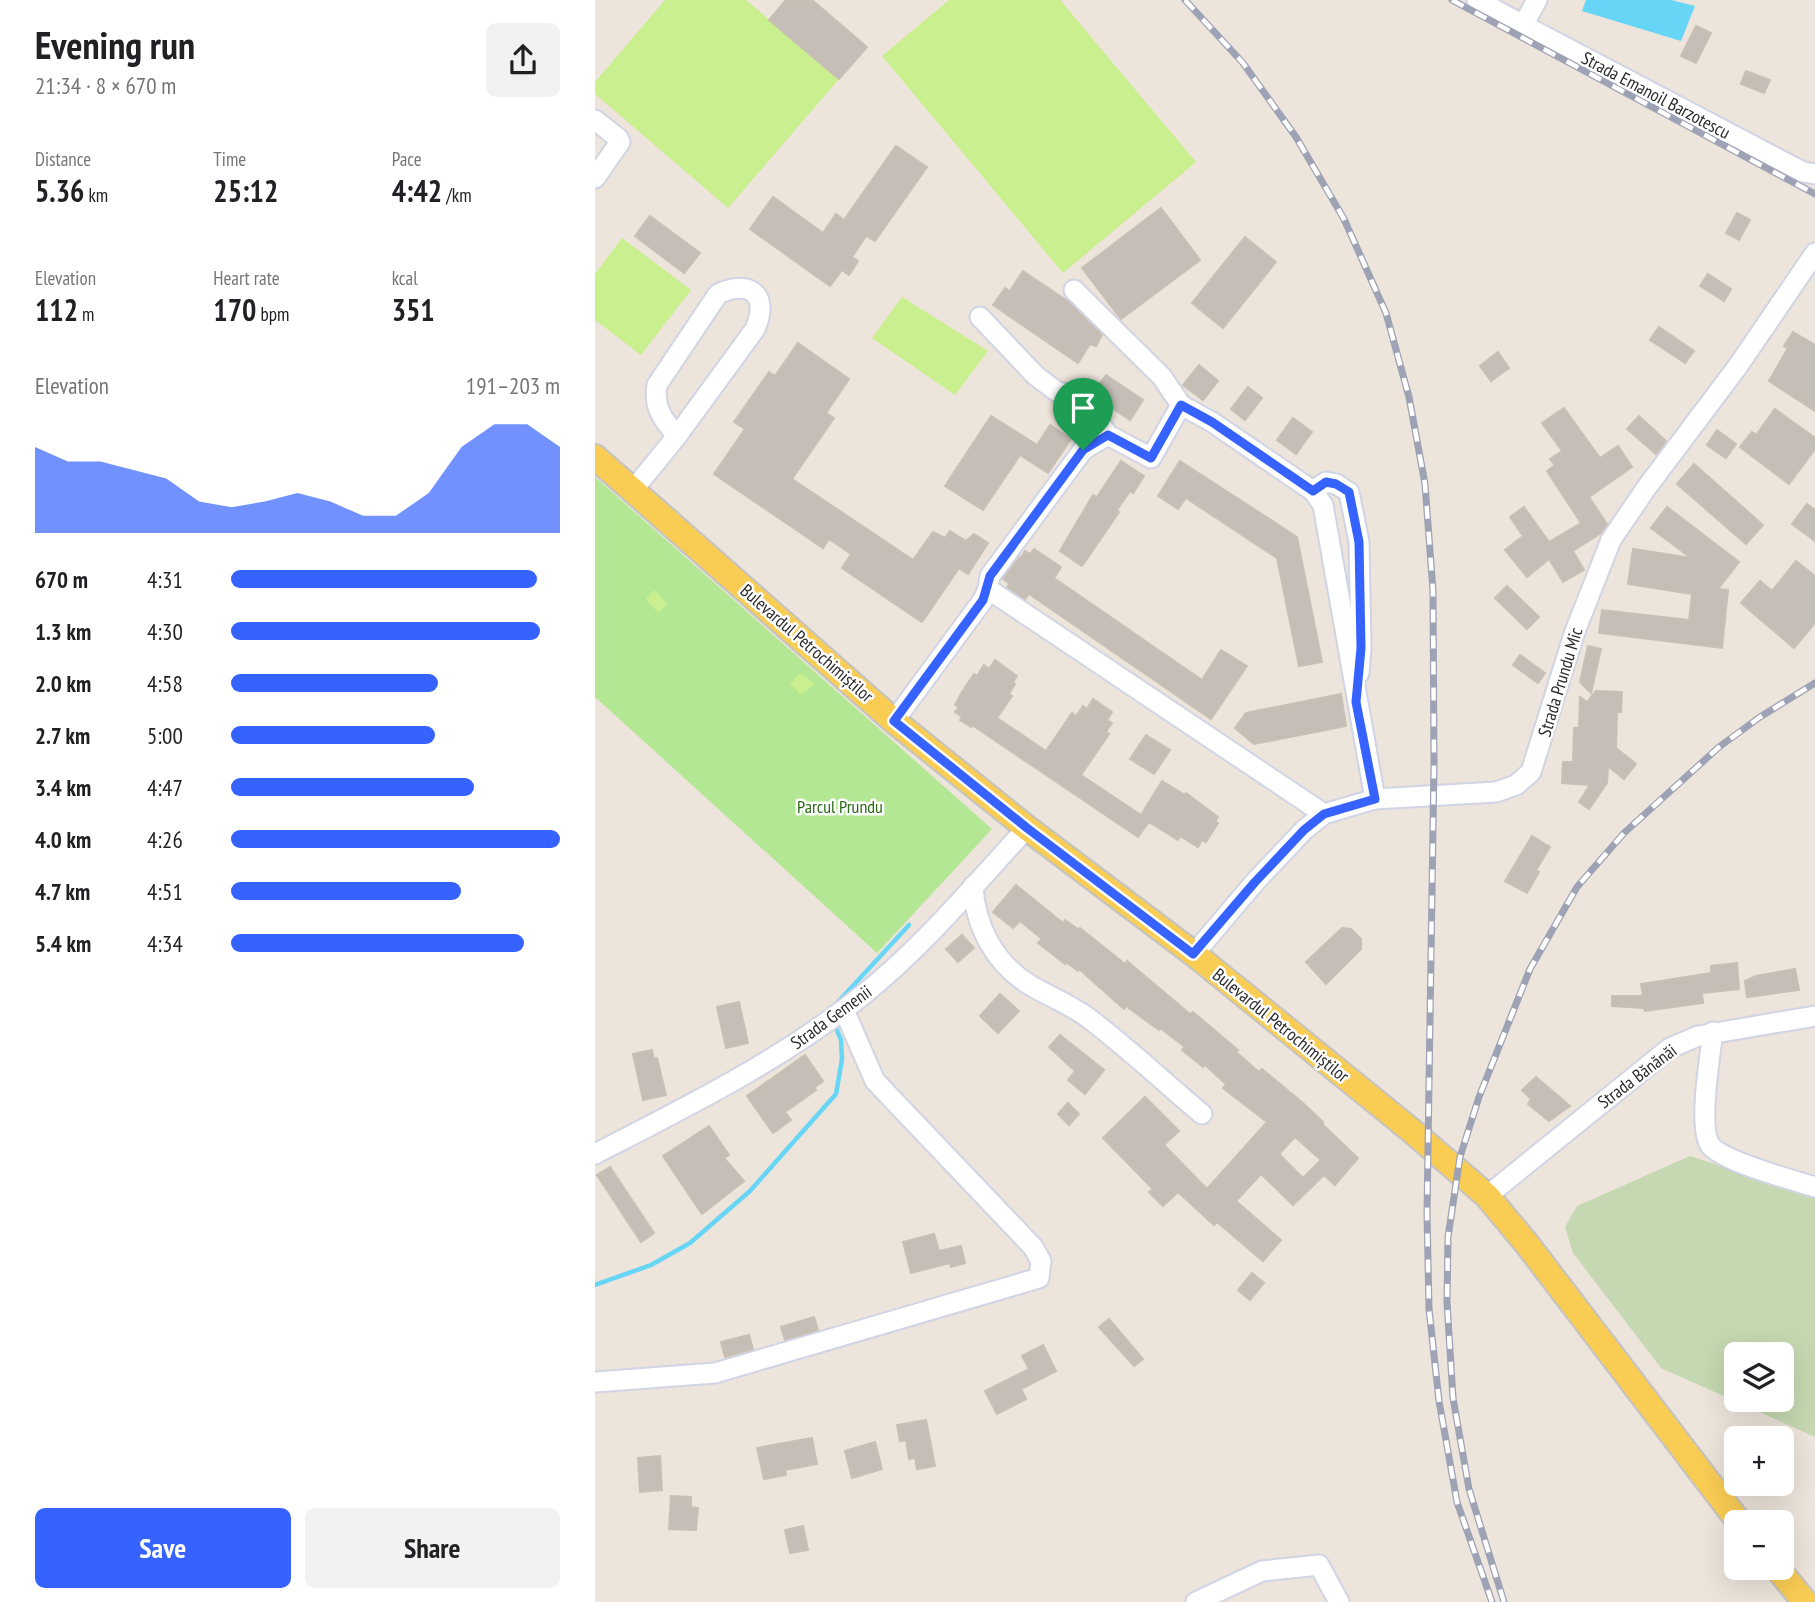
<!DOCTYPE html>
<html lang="en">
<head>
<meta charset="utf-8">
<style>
	:root { --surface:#fff; --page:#f2f2f2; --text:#202124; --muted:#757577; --accent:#3663ff }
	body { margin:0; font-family:"PT Sans Narrow",sans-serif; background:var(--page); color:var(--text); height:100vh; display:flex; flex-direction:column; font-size:26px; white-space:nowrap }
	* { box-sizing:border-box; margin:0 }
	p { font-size:23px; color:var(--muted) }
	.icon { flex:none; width:38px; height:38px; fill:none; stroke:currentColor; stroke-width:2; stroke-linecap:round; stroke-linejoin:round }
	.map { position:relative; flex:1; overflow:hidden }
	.details { display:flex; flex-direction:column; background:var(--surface); width:595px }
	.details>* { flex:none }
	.fabs { position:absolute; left:1129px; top:1342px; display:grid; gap:14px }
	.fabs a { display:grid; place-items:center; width:70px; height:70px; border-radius:10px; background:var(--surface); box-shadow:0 7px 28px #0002; font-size:35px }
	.pin { position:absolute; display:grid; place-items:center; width:60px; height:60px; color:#fff; margin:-72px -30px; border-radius:50% 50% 50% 0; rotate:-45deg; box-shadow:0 0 7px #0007 }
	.pin .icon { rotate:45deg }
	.round { display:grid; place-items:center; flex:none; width:74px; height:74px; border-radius:10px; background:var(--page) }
	.summary { display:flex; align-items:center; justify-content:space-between; height:119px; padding:0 35px }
	h1 { font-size:38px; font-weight:800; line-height:52px }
	.stats { display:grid; grid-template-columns:repeat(3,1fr); gap:10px; height:119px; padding:7px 35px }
	.stats div { display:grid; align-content:center }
	.stats b { font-size:30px; font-weight:800 }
	.stats small { font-size:19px; font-weight:400 }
	.stats p { font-size:19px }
	.chart { height:196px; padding:14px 35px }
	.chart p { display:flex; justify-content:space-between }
	.chart svg { width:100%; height:126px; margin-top:7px; fill:var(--accent); opacity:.7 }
	.action { display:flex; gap:14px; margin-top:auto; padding:14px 35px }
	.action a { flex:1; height:80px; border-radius:10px; background:var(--accent); color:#fff; font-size:28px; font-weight:800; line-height:80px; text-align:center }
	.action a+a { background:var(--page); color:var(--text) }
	ul { padding:0 35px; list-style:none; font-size:23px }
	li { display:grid; grid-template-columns:112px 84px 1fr; align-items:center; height:52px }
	li i { height:18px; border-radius:9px; background:var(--accent) }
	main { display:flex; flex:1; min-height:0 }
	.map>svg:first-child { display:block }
	.green { fill:#b3e794 }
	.cemetery { fill:#c5d8b1; fill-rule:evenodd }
	.pitch { fill:#caef8e }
	.water { fill:#67d5f6 }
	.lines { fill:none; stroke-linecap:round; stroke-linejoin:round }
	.stream { stroke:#67d5f6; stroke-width:4.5 }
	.building { fill:#c5beb7; stroke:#c8c0b4; stroke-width:2; fill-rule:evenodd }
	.minor-casing { stroke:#d0d4e4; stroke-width:23 }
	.major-casing { stroke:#c3c3c3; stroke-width:28 }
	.minor { stroke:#fff; stroke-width:19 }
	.major { stroke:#f9cc54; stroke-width:24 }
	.rail-casing { stroke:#9da2b5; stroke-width:7 }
	.rail { stroke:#fff; stroke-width:4.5; stroke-dasharray:13; stroke-linecap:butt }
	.route-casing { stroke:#fff; stroke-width:14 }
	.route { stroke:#3663ff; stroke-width:9 }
	.labels { text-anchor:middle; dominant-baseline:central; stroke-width:5; stroke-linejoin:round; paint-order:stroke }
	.street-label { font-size:18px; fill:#2a2a2a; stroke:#fff }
	.park-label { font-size:18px; fill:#2b6b15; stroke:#fff }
</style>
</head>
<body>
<main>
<section class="details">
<div class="summary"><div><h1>Evening run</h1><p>21:34 · 8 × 670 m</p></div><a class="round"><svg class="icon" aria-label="share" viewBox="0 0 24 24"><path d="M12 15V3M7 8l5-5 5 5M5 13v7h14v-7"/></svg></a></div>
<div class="stats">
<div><p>Distance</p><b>5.36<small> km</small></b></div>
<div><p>Time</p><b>25:12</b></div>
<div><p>Pace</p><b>4:42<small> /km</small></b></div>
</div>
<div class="stats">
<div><p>Elevation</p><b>112<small> m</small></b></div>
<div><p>Heart rate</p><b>170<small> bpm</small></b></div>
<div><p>kcal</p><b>351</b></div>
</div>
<div class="chart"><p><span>Elevation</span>191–203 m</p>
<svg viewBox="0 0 160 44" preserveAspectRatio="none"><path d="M0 44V14L10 19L20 19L30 22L40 25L50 33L60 35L70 33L80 30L90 33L100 38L110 38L120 30L130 14L140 6L150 6L160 14V44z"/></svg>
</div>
<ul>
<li><b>670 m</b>4:31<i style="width:93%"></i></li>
<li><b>1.3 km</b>4:30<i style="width:94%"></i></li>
<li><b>2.0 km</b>4:58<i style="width:63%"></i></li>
<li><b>2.7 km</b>5:00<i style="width:62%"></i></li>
<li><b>3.4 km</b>4:47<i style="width:74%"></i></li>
<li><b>4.0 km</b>4:26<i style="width:100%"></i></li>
<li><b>4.7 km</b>4:51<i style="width:70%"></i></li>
<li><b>5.4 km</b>4:34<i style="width:89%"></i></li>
</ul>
<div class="action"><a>Save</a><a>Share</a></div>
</section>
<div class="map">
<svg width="1220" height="1602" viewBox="0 0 1220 1602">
	<rect width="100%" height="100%" fill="#ede4db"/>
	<polygon class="green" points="0,477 397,829 282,953 0,697"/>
	<path class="cemetery" d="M1095 1156 1220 1197V1437L1066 1368 978 1253 970 1227 982 1206ZM1141 1354H1186V1400H1141Z"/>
	<g class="pitch">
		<polygon points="70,0 151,0 244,79 133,208 0,94 0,82"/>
		<polygon points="354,0 465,0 601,162 468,273 287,56"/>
		<polygon points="27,238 96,290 46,355 0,320 0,274"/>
		<polygon points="307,297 393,351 360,395 277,338"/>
		<polygon points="60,590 72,605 63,613 51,599"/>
		<polygon points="206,673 220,684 206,695 195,683"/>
	</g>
	<polygon class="water" points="991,0 1076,0 1100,6 1086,41 987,11"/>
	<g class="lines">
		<g class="stream">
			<polyline points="243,1002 314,925"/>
			<polyline points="0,1285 56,1265 95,1243 155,1191 241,1094 247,1059 246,1040 239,1023"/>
		</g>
	</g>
	<g class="building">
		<polygon points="191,0 217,0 272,47 244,79 174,20"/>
		<polygon points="1101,26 1116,33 1101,63 1086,56"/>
		<polygon points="1151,71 1175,80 1169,93 1146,84"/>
		<polygon points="301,146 332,167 280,241 271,236 257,257 263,261 254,275 247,270 235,286 155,229 178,197 228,233 241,214 249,220"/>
		<polygon points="566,208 605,260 526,319 487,268"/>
		<polygon points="1142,213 1155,220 1144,240 1131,233"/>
		<polygon points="55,216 105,253 89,273 40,236"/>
		<polygon points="650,237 681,262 628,328 597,303"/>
		<polygon points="428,271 474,302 507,335 501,346 495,344 483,363 398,305 410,288 415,291"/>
		<polygon points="1113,274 1136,289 1129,301 1105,286"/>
		<polygon points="1064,327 1099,351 1090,363 1055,340"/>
		<polygon points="1198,332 1220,345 1220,411 1174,381 1193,348 1189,346"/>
		<polygon points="203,343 254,379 231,413 239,418 197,479 318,560 338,532 350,538 355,531 371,541 379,534 393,543 373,574 364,568 327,622 247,568 256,554 234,539 228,548 119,474 150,429 139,422 174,372 180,376"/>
		<polygon points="903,352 914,368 896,381 885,366"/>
		<polygon points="604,365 623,381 608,400 588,385"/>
		<polygon points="511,375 548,400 535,420 497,394"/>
		<polygon points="653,387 667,398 650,420 636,409"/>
		<polygon points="969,408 1005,458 1023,446 1037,467 994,497 1012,524 1006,533 978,551 989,570 968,582 954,559 932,577 910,550 928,536 915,517 929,507 954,542 986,523 952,471 960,465 955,459 967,451 947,423"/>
		<polygon points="1180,409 1220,438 1220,449 1194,484 1145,447 1157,432 1161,435"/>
		<polygon points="396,416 442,445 455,425 476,439 453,473 425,455 388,510 350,486"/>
		<polygon points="1044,416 1071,441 1061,454 1032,429"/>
		<polygon points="698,418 717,432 701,454 682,440"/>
		<polygon points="1122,430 1141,444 1131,458 1112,445"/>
		<polygon points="526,461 549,476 538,493 535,491 522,510 524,512 487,566 465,551 498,495 502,497"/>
		<polygon points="585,461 702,537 727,662 704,666 682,558 591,498 583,509 563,496"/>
		<polygon points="1099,464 1168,525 1151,544 1082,484"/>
		<polygon points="1212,504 1220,510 1220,541 1197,524"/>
		<polygon points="1072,507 1144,562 1123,589 1133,590 1127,648 1004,633 1007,610 1094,620 1097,594 1033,584 1038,549 1096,558 1056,528"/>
		<polygon points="439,549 466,567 459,578 607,680 626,650 652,666 616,719 434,594 430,599 412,587 415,584 408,579 424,557 426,558 430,551 435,554"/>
		<polygon points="1201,561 1220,576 1220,623 1199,648 1146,603 1165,581 1177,591"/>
		<polygon points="912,586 944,617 932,629 900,598"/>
		<polygon points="993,646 1006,649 996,693 985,682"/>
		<polygon points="925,655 950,673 943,683 918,665"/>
		<polygon points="400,660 422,676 418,682 420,684 414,694 417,696 402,718 451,751 477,713 481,716 488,706 492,709 498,699 517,712 512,720 517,723 511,732 514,734 486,775 546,815 567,781 590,795 591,793 623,817 620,822 623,823 611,842 607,840 603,847 585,836 583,840 554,822 543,837 377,725 376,727 365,720 367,717 360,712 364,707 360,705 367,692 379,674 382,676 389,665 394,669"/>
		<polygon points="1001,691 1027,692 1026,712 1022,712 1021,748 1041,764 1029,779 1013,766 1012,783 994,809 984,802 995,785 967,783 968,762 978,762 979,728 984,728 985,697 992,702"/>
		<polygon points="746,694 751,726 659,744 640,728 651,713"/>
		<polygon points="551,735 575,750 559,774 535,759"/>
		<polygon points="937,836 955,847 941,870 944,872 932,893 910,881"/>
		<path d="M421 885 468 923 470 920 484 930 485 928 530 964 532 961 595 1014 598 1012 643 1050 641 1052 664 1072 667 1069 709 1104 728 1122 727 1124 763 1158 740 1185 729 1175 698 1205 666 1174 641 1201 686 1240 668 1261 622 1222 619 1225 583 1192 568 1206 554 1192 558 1189 508 1138 550 1097 584 1131 569 1145 612 1189 672 1122 628 1088 631 1084 610 1065 608 1067 587 1050 590 1047 565 1028 564 1030 531 1006 529 1009 484 969 483 971 471 962 470 964 443 943 447 939 425 921 418 928 398 912ZM700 1137 726 1160 708 1178 684 1154Z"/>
		<polygon points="747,928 756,929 766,939 766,949 731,984 711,962"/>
		<polygon points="367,935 379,948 363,962 351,949"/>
		<polygon points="1142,963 1144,989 1107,993 1108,1003 1050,1011 1049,1008 1017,1006 1017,996 1048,996 1046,984 1116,973 1116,966"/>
		<polygon points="1200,969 1204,990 1152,997 1150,981 1161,976"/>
		<polygon points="405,994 424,1011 403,1033 385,1016"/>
		<polygon points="144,1002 153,1043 131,1048 122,1007"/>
		<polygon points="465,1035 509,1070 490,1094 473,1080 480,1071 454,1047"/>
		<polygon points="57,1050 59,1059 62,1058 71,1095 48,1100 38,1054"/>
		<polygon points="210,1055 228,1081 219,1088 221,1090 190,1112 196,1120 178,1133 152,1096"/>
		<polygon points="941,1077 975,1106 954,1121 933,1104 936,1099 927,1090"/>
		<polygon points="473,1103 484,1114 474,1125 463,1114"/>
		<polygon points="114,1126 134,1155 129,1158 149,1181 107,1214 68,1156"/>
		<polygon points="15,1167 59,1233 46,1242 2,1175"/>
		<polygon points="339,1234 344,1251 366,1246 370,1263 356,1267 355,1263 316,1273 308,1242"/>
		<polygon points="657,1273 669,1283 655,1300 643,1290"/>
		<polygon points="219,1317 223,1330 190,1340 186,1327"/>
		<polygon points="514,1319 548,1359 539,1366 504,1327"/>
		<polygon points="154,1335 158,1349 130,1357 126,1342"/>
		<polygon points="448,1345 461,1371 426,1389 431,1399 402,1414 390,1391 434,1369 427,1356"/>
		<polygon points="331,1420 340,1466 322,1469 320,1458 314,1459 311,1440 305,1441 302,1425"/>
		<polygon points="217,1438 222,1464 190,1470 191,1475 169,1479 162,1448"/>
		<polygon points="280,1442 287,1469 257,1478 250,1451"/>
		<polygon points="65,1456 67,1490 45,1492 43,1458"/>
		<polygon points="76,1496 96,1497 96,1507 103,1508 101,1530 74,1529"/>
		<polygon points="208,1526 213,1550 195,1553 190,1530"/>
	</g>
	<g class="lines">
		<g class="minor-casing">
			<g id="minor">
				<polyline points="882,0 928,25"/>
				<polyline points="942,0 928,25 1208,172 1220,174"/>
				<polyline points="0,120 23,138 25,142 0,178"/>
				<polyline points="479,290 567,377 586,405"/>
				<polyline points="385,317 441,376 461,391 477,396 496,410 513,435"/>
				<path d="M38 490 82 436 160 329C175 295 155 279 123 294L62 385C58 407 68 420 82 436"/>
				<polyline points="718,491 731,482 741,484 754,492 764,542 766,648 764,673"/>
				<polyline points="393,589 395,576 488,450 513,435 556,458 586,405 617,422 718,491 728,505 780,799"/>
				<polyline points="299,721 388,600 393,589 729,814"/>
				<path d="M378 886C380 926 400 964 435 985 455 997 477 1005 496 1020 534 1049 570 1083 607 1114"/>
				<polyline points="599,954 660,882 709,830 729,814 780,799 901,792 921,785 936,772 979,634 1016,540 1052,487 1143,366 1220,253"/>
				<path d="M1118 1032C1115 1056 1103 1127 1115 1145 1128 1162 1198 1180 1220 1187"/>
				<path d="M0 1154C93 1106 187 1060 269 994 329 946 380 884 432 828"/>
				<polyline points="892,1196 1075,1048 1103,1036 1220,1016"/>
				<polyline points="0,1382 120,1373 444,1278 446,1261 438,1247 280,1081 249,1010"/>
				<polyline points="601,1602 667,1571 724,1565 744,1602"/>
			</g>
		</g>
		<g class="major-casing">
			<g id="major">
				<polyline points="0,457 299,721 432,828 599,954 817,1131 892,1196 932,1244 1144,1522"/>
				<polyline points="1182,1568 1210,1602"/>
			</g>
		</g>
		<use href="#minor" class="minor"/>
		<use href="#major" class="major"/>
		<g class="rail-casing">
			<g id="rail">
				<polyline points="590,0 648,63 701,137 749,219 791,313 814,397 830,484 838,591 839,763 832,1213 834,1309 844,1401 862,1502 897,1602"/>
				<polyline points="857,0 1220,194"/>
				<polyline points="909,1602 874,1489 858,1398 852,1302 853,1237 865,1157 884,1097 935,969 982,887 1029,833 1124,747 1165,717 1220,683"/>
			</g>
		</g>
		<use href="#rail" class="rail"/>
	</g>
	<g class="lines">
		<g class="route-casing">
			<polygon id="route" points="586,405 617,422 718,491 731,482 741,484 754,492 764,542 766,648 761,702 780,799 729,814 709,830 660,882 598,954 432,828 299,721 388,600 395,576 488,450 513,435 556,458"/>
		</g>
		<use href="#route" class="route"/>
	</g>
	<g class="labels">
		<g class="street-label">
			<text transform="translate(1061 95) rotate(28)">Strada Emanoil Barzotescu</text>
			<text transform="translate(212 643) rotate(41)">Bulevardul Petrochimiștilor</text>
			<text transform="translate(965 682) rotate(-73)">Strada Prundu Mic</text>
			<text transform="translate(236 1017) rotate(-36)">Strada Gemenii</text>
			<text transform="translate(686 1025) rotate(39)">Bulevardul Petrochimiștilor</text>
			<text transform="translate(1042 1076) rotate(-37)">Strada Bănănăi</text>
		</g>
		<g class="park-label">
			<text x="245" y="806">Parcul Prundu</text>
		</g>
	</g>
</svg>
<div class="fabs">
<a><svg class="icon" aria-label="layers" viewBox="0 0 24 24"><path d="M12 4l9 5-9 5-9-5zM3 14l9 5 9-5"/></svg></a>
<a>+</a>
<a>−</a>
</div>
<div class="pin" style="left:488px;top:450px;background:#1e9e55"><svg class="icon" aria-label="arrive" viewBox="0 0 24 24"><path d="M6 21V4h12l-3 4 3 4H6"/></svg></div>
</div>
</main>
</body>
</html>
